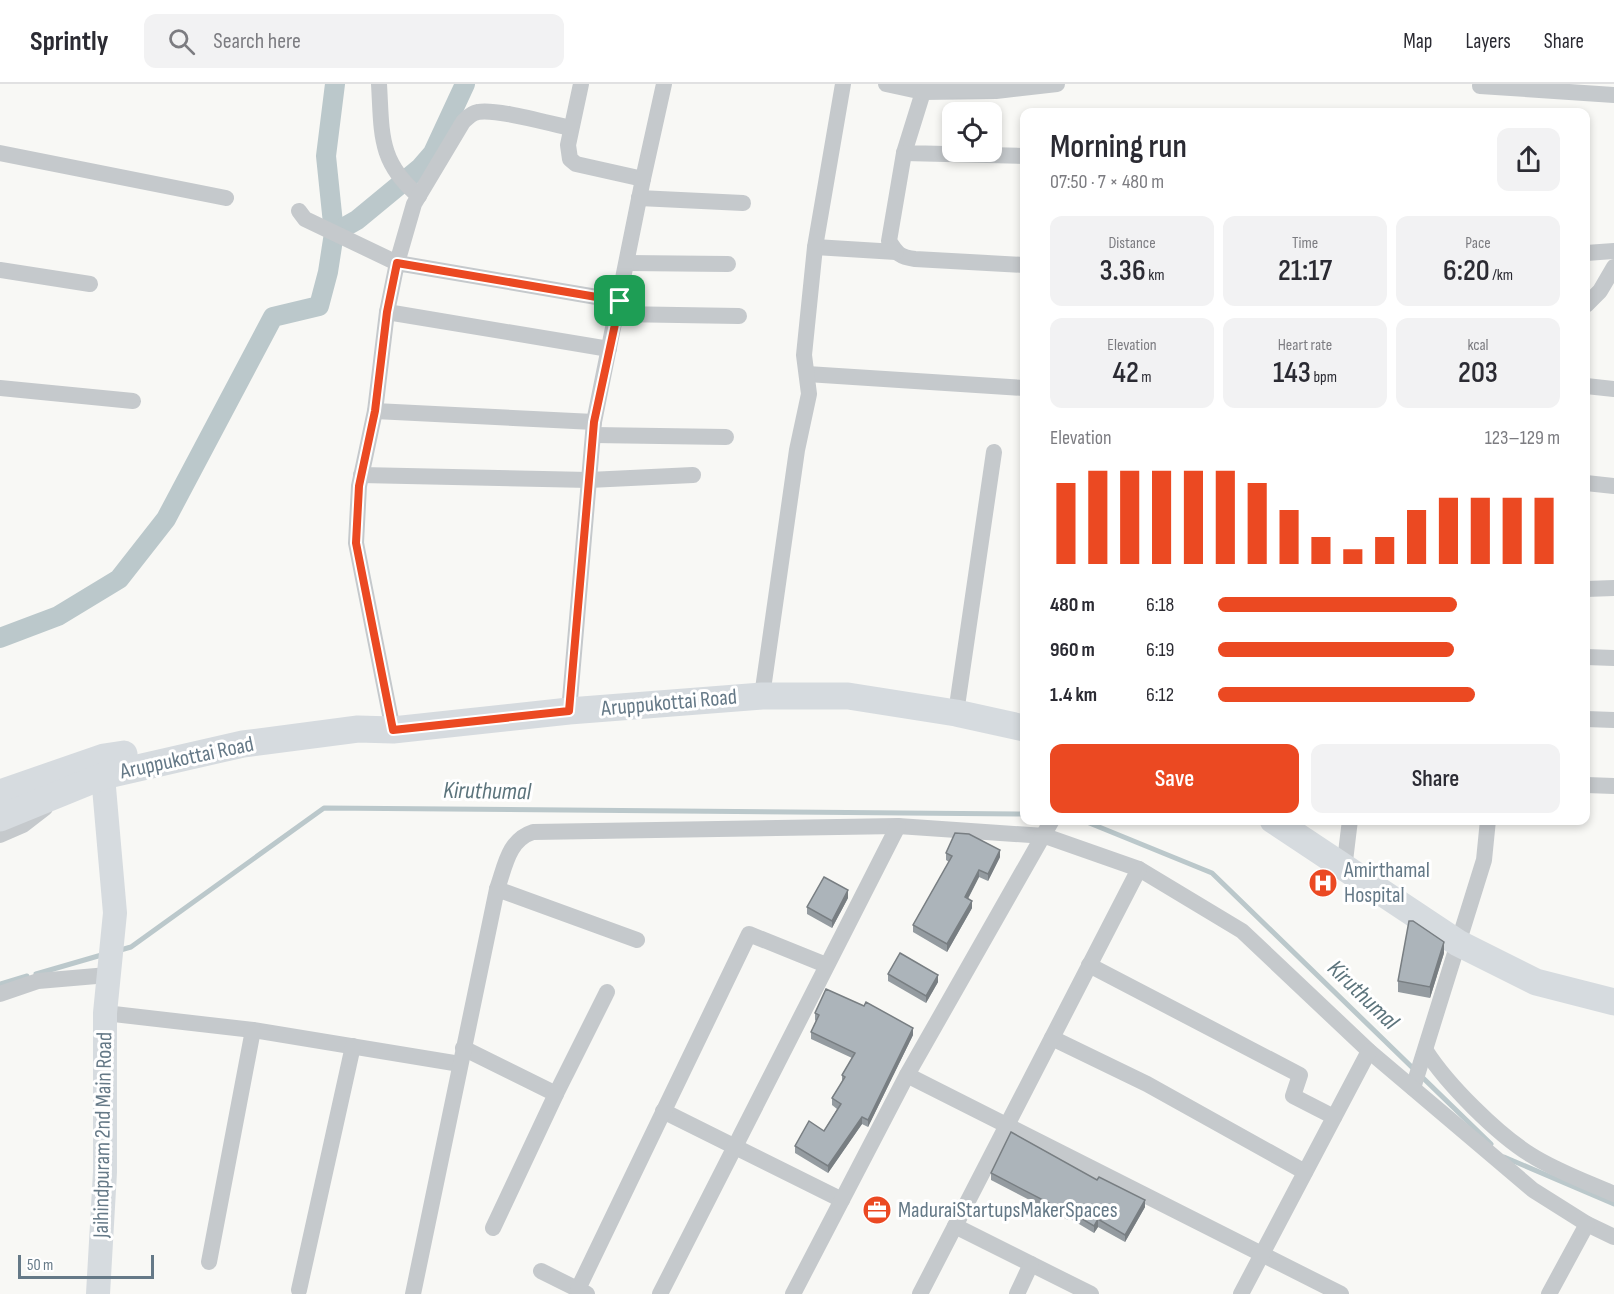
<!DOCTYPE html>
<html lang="en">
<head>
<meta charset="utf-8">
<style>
	:root { --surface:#fff; --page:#f2f2f3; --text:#2b2b33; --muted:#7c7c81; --line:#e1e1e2; --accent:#eb4922 }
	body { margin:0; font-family:"Sofia Sans Condensed",sans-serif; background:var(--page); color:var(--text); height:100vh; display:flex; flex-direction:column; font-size:22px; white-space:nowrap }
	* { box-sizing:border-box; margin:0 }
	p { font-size:20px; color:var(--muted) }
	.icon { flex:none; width:33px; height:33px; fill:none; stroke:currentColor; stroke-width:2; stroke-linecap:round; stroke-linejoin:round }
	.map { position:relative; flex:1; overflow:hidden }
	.sheet { position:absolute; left:1020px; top:24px; width:570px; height:717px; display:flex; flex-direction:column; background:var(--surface); border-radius:12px; box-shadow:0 3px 9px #0003 }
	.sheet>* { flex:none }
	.fabs { position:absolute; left:942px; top:18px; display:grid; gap:12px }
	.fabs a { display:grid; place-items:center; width:60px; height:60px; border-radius:12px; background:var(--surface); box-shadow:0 3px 9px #0003; font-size:30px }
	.scale { position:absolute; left:18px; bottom:15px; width:136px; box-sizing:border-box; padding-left:6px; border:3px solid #657987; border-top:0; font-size:16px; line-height:21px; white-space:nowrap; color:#657987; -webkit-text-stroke:4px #fff; paint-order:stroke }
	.pin { position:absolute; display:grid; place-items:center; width:51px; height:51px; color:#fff; margin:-26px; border-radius:12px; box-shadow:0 3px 9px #0006 }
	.round { display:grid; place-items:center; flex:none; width:63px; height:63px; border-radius:12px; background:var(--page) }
	.overview { display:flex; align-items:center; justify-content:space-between; height:102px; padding:0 30px }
	h1 { font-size:33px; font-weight:600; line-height:45px }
	.stats { display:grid; grid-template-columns:repeat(3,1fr); gap:9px; height:102px; padding:6px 30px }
	.stats div { display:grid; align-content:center; border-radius:12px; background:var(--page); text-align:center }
	.stats b { font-size:30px; font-weight:600 }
	.stats small { font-size:16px; font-weight:400 }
	.stats p { font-size:16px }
	.chart { height:168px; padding:12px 30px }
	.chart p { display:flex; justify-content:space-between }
	.chart svg { width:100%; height:108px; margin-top:6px; stroke:var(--accent); stroke-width:6 }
	.cta { display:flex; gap:12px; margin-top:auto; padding:12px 30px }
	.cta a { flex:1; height:69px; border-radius:12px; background:var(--accent); color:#fff; font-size:24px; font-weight:600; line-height:69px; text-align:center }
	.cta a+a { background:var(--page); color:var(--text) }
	ul { padding:0 30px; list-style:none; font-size:20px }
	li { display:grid; grid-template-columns:96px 72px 1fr; align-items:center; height:45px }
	li i { height:15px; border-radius:8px; background:var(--accent) }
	header { display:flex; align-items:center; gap:36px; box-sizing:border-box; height:84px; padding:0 30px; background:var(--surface); border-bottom:2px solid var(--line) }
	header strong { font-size:28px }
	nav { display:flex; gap:33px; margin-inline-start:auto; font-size:21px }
	.search { width:420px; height:54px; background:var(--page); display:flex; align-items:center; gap:15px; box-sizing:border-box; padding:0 21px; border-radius:12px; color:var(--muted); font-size:22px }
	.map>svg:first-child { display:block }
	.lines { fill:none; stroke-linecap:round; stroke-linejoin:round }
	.stream { stroke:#bbc8cb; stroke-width:5 }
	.canal { stroke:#bbc8cb; stroke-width:20 }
	.street { stroke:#c5c9cc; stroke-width:16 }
	.secondary { stroke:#d6dbdf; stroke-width:24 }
	.primary { stroke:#d6dbdf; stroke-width:27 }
	.wall { fill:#949ba0 }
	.shaded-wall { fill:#787e82 }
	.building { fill:#acb4ba; stroke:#787e82; stroke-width:1.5 }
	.route-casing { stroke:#fff; stroke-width:12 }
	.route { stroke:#eb4922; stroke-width:8 }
	.labels { text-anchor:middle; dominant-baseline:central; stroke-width:6; stroke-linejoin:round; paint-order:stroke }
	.street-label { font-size:22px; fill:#657987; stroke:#fff }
	.poi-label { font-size:22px; fill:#657987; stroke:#fff; text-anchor:start }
	.water-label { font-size:24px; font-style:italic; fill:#5c747c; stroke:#fff }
</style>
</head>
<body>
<header>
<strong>Sprintly</strong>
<div class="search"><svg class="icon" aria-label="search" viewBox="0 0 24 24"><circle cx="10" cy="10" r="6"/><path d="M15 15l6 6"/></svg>Search here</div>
<nav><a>Map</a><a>Layers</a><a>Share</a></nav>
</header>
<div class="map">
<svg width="1614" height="1210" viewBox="0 0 1614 1210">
	<rect width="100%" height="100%" fill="#f8f8f5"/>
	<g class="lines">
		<g class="stream">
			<polyline points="1082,736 1212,789 1491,1060"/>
			<polyline points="117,867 131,863 324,724 1024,730"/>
			<polyline points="36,890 105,870"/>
			<polyline points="0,900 27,892"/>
			<polyline points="1504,1073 1614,1120"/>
		</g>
		<g class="canal">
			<polyline points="334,149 326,72 335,0"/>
			<polyline points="0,554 58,532 119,495 166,435 273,233 319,222 328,188 334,149 357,136 420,84 433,69 465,0"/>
		</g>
		<g class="street">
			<path d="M379 0C382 49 378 78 419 112"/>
			<polyline points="581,0 568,61 570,75 576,80 643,95"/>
			<polyline points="886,0 923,8 904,69 1024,72"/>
			<polyline points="1480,2 1614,11"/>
			<polyline points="923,8 996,7 1057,0"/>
			<polyline points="0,69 226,114"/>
			<path d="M904 69 889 157C897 170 900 173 915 175L1024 181"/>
			<polyline points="639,114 743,119"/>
			<path d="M299 127 305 135 397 179 414 120 463 38C467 34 471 29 478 28 495 24 551 40 571 44"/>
			<polyline points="815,163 896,168"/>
			<polyline points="1586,169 1614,167"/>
			<polyline points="627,179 728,180"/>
			<polyline points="0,186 90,200"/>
			<polyline points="1586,221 1600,207 1614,183"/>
			<polyline points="387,228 609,265"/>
			<polyline points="617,230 739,232"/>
			<polyline points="807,290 1024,304"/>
			<polyline points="1586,302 1614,305"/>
			<polyline points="0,304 133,317"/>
			<polyline points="375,327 594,338"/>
			<polyline points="593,351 726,353"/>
			<polyline points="361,391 589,396 693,391"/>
			<polyline points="1586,399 1614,402"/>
			<polyline points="1586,505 1614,504"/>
			<polyline points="1586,573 1614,574"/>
			<polyline points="762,612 797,366 809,310 804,271 815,163 843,0"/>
			<polyline points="569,627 594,338 643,95 664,0"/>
			<polyline points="956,629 994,368"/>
			<polyline points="1586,635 1614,636"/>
			<polyline points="393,646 356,459 359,402 375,327 387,228 397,179 620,217"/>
			<polyline points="1586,701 1614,702"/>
			<polyline points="0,751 23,741 45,724"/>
			<polyline points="1344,785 1350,736"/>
			<polyline points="497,805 637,856"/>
			<polyline points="1089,881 1300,991 1293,1012 1334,1033"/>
			<polyline points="0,910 38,897 108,891"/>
			<polyline points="105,929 253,946 460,980"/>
			<polyline points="1052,954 1147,1000 1305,1088"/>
			<polyline points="463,964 556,1010 493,1144"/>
			<path d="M1426 967C1447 1000 1497 1050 1531 1071 1556 1087 1587 1098 1614 1110"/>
			<polyline points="907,991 1341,1210"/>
			<polyline points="1413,1004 1484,776 1488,736"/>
			<polyline points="556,1010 607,908"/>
			<polyline points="663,1027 842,1116"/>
			<polyline points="955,1142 1091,1210"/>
			<polyline points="209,1178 253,946"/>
			<polyline points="541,1187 587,1210"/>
			<polyline points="578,1205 749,850 826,881"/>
			<polyline points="299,1206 353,962"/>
			<path d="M413 1210 497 805C505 783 508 756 533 748L898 742 1045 752 1139 785 1242 847 1369 967 1533 1106 1587 1140 1614 1153"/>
			<polyline points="660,1210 898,742"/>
			<polyline points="793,1210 907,991 1052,736"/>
			<polyline points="920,1210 1139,785"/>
			<polyline points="1017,1210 1031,1180"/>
			<polyline points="1241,1210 1369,967"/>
			<polyline points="1549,1210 1587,1140"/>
		</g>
		<polyline class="secondary" points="98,1210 105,1088 105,929 115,829 103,692"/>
		<g class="primary">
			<polyline points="0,709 104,673 124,670"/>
			<polyline points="0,734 103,692 243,660 358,645 393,646 569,627 762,612 848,612 956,629 1024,644"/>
			<polyline points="1273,736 1458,859 1536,898 1614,918"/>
		</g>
	</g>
	<g class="wall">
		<polygon points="946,769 1000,773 988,797 979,793 968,815 972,824 947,868 913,848 913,841 949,778 946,776"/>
		<polygon points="848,814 832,844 807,830 807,823"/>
		<polygon points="1444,869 1430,914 1398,908 1398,897"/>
		<polygon points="888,890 938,898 926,919 888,897"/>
		<polygon points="815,929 913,951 868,1043 862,1040 828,1089 795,1069 795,1062 824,1047 837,1025 832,1021 832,1014 842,998 842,991 852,974 811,955 811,948 816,937 815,936"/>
		<polygon points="991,1089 1145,1123 1125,1158 1098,1143 1094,1149 1069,1134 1068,1136 991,1096"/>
	</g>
	<g class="shaded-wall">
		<polygon points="1000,766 1000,773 988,797 988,790"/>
		<polygon points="979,786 979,793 965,820 965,813"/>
		<polygon points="848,806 848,814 832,844 832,837"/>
		<polygon points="972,817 972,824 947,868 947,860"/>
		<polygon points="1444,858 1444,869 1430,914 1430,903"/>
		<polygon points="938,891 938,898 926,919 926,912"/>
		<polygon points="913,944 913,951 868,1043 868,1036"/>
		<polygon points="862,1033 862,1040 828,1089 828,1082"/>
		<polygon points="1145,1116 1145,1123 1125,1158 1125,1151"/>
		<polygon points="1098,1135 1098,1143 1094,1149 1094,1142"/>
	</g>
	<g class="building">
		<polygon points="955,749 969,750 1000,766 988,790 979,786 965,813 972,817 947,860 913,841 952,772 946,769"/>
		<polygon points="824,793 848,806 832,837 807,823"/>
		<polygon points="1409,837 1413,837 1444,858 1430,903 1398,897"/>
		<polygon points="900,869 938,891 926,912 888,890"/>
		<polygon points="826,905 864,922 866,918 913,944 868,1036 862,1033 828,1082 795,1062 809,1037 824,1047 841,1020 832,1014 845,993 842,991 855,969 811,948 819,931 815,929"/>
		<polygon points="1011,1048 1097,1096 1099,1093 1145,1116 1125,1151 1098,1135 1094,1142 1069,1127 1068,1129 991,1089"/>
	</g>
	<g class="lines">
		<g class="route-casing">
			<polygon id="route" points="397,179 620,217 594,338 569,627 393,646 356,459 359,402 375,327 387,228"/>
		</g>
		<use href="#route" class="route"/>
	</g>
	<defs>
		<g id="hospital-disc" transform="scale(1.5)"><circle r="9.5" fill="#eb4922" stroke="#fff"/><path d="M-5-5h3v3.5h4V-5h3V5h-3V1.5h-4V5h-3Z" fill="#fff"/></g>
		<g id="office-disc" transform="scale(1.5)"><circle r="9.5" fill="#eb4922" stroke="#fff"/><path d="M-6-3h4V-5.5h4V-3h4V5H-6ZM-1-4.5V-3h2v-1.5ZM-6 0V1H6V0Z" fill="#fff"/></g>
	</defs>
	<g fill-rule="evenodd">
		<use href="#hospital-disc" x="1323" y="799"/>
		<use href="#office-disc" x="877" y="1126"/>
	</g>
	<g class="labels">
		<g class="street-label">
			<text transform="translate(669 619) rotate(-5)">Aruppukottai Road</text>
			<text transform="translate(187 674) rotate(-12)">Aruppukottai Road</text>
			<text transform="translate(103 1051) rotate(-89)">Jaihindpuram 2nd Main Road</text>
		</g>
		<g class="poi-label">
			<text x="1344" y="786">Amirthamal<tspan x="1344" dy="25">Hospital</tspan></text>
			<text x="898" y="1126">MaduraiStartupsMakerSpaces</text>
		</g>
		<g class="water-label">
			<text transform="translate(487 707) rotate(1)">Kiruthumal</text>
			<text transform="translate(1363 911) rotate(44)">Kiruthumal</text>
		</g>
	</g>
</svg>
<div class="fabs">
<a><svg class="icon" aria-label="locate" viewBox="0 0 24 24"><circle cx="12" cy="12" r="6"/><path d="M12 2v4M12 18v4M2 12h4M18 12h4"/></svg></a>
</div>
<div class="scale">50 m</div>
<div class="pin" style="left:620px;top:217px;background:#1e9e55"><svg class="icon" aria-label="arrive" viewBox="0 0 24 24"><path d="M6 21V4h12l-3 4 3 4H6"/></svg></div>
<section class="sheet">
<div class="overview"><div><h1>Morning run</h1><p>07:50 · 7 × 480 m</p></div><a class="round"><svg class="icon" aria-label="share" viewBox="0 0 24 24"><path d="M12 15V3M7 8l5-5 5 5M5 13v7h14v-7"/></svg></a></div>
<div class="stats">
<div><p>Distance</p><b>3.36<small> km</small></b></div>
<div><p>Time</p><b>21:17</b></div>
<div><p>Pace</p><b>6:20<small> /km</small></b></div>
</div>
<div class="stats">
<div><p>Elevation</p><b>42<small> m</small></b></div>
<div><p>Heart rate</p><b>143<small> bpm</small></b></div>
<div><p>kcal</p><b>203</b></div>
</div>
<div class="chart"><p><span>Elevation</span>123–129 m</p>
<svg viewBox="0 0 160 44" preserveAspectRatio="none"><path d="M5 44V11M15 44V6M25 44V6M35 44V6M45 44V6M55 44V6M65 44V11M75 44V22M85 44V33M95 44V38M105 44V33M115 44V22M125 44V17M135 44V17M145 44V17M155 44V17"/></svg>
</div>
<ul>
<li><b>480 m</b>6:18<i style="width:70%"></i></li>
<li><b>960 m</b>6:19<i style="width:69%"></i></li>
<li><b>1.4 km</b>6:12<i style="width:75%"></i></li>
</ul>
<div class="cta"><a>Save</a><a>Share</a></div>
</section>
</div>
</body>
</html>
